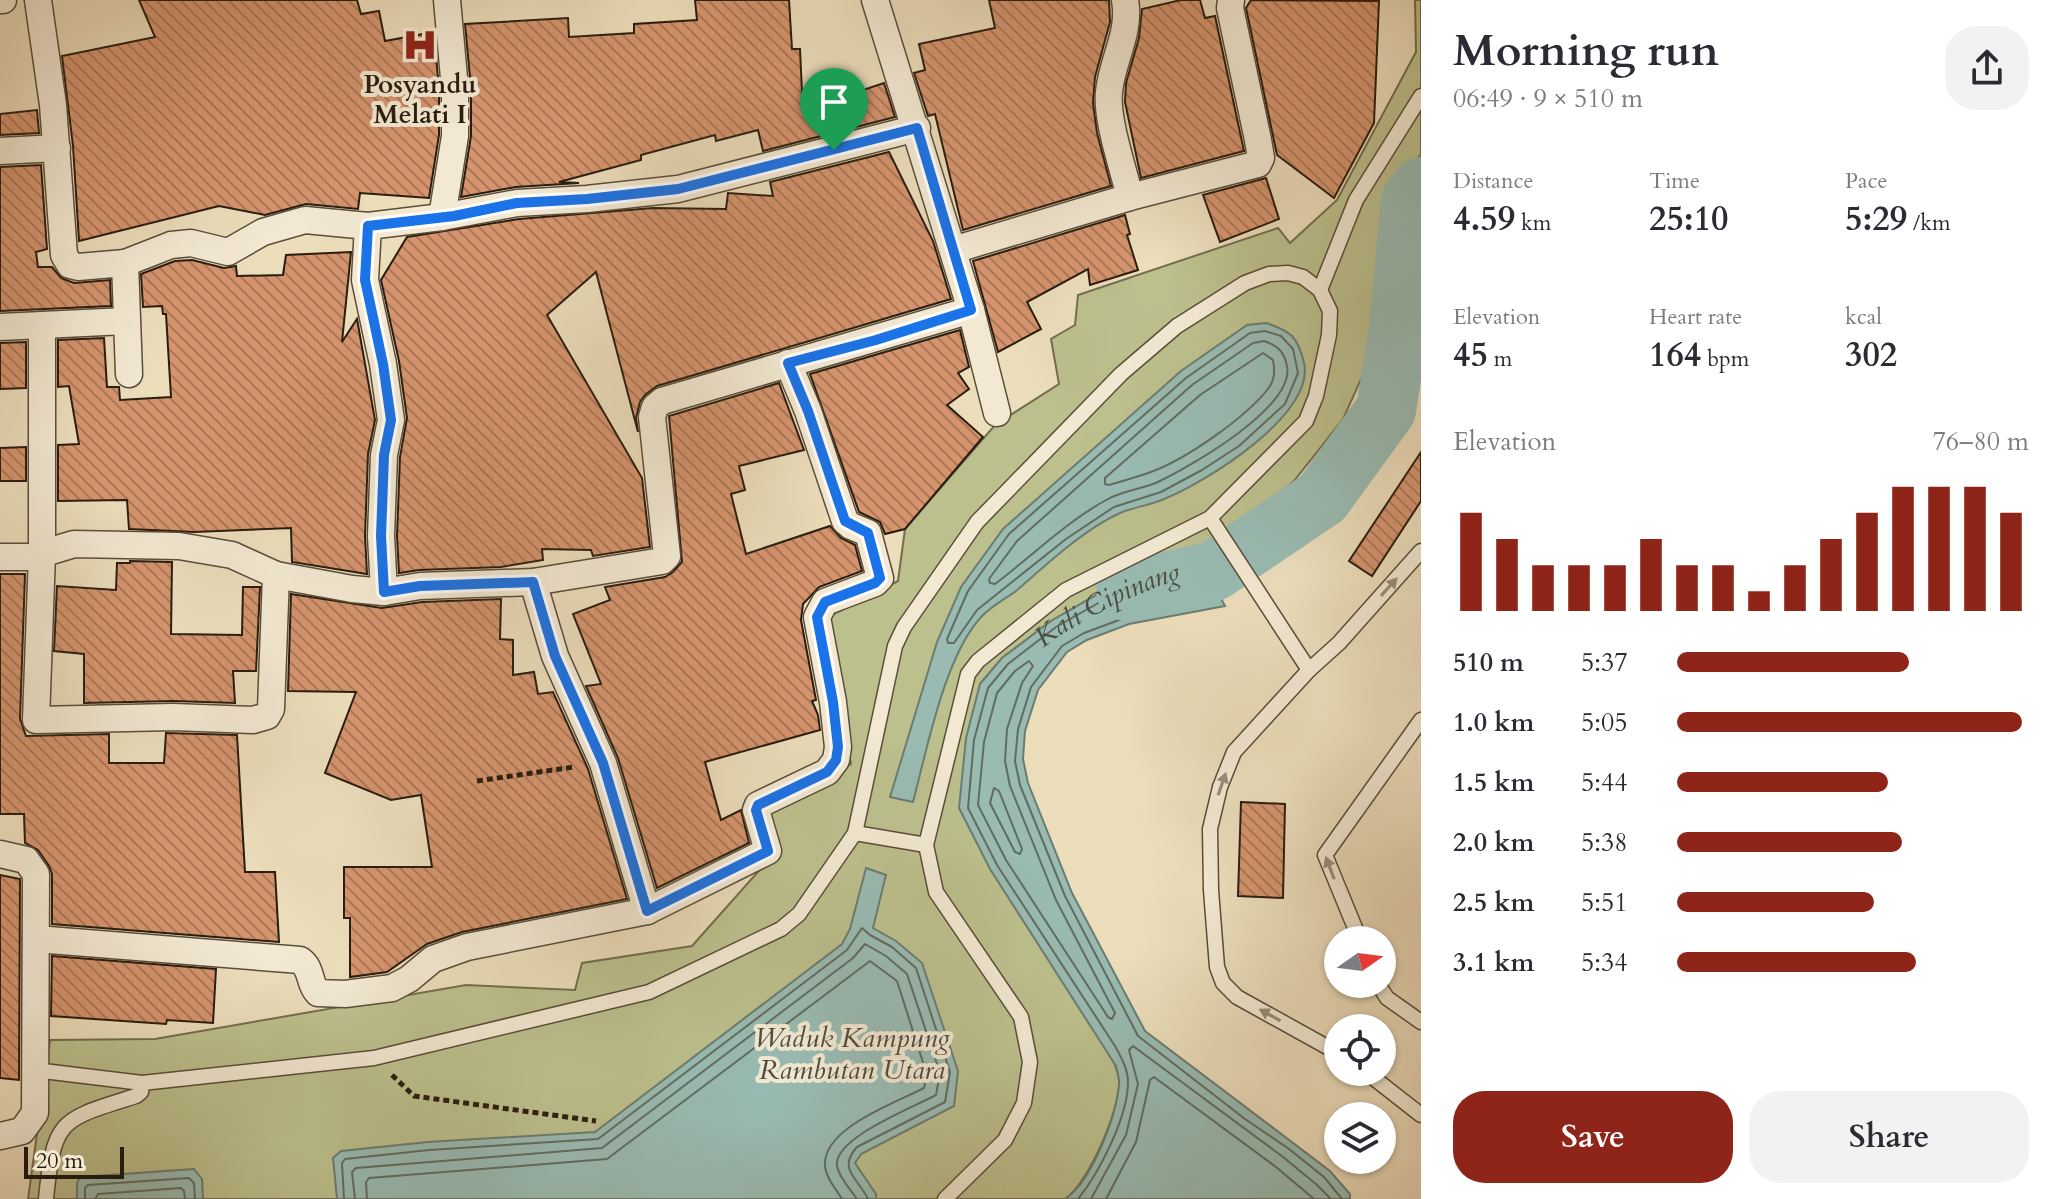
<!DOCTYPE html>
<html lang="en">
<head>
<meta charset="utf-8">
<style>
	:root { --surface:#fff; --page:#f2f2f3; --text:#2b2b33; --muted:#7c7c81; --accent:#8f2418 }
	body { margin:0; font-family:Cardo,serif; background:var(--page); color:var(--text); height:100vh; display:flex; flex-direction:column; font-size:30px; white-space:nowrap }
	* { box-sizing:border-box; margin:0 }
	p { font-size:26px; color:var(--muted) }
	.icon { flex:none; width:44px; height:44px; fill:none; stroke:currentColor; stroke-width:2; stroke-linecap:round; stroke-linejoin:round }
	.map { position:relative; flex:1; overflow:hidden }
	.side { display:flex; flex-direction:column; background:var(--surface); width:640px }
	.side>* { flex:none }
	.needle { width:52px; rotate:76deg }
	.tools { position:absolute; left:1324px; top:926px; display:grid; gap:16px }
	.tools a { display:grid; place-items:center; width:72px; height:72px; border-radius:50%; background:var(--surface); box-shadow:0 2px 6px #0004; font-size:40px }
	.scale { position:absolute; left:24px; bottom:20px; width:100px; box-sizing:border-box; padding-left:8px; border:4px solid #291d0f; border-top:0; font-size:22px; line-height:28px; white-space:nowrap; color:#291d0f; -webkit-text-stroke:6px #f3e9d3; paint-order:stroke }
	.pin { position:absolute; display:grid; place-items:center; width:68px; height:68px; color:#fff; margin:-82px -34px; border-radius:50% 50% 50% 0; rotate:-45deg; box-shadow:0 0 8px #0007 }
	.pin .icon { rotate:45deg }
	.round { display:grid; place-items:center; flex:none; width:84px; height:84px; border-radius:32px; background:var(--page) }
	.overview { display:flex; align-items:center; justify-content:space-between; height:136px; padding:0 32px }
	h1 { font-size:44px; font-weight:600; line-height:60px }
	.stats { display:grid; grid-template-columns:repeat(3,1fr); gap:12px; height:136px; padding:8px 32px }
	.stats div { display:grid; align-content:center }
	.stats b { font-size:34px; font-weight:600 }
	.stats small { font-size:22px; font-weight:400 }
	.stats p { font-size:22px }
	.chart { height:224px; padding:16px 32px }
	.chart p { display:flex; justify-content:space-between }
	.chart svg { width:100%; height:144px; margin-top:8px; stroke:var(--accent); stroke-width:6 }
	.primary-button { display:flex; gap:16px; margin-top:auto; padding:16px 32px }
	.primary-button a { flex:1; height:92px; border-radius:32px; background:var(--accent); color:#fff; font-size:32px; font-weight:600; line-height:92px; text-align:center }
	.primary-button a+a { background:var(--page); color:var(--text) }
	ul { padding:0 32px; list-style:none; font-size:26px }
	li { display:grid; grid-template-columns:128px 96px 1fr; align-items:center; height:60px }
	li i { height:20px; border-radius:10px; background:var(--accent) }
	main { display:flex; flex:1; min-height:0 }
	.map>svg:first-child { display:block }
	.park { fill:#bcc08d; stroke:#726e4e; stroke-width:2 }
	.water { fill:#99bbb2; stroke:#6c7c71; stroke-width:2 }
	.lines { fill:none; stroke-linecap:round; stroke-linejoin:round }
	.shore { stroke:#616c60; stroke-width:2 }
	.river { stroke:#99bbb2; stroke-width:60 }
	.building { fill:url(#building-back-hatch); stroke:#291d0f; stroke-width:2 }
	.service-casing { stroke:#5a4d3a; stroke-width:17 }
	.minor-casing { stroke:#5a4d3a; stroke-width:29 }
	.path { stroke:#291d0f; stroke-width:5; stroke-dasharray:6 4; stroke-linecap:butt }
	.service { stroke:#f3e9d3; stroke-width:14 }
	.minor { stroke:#f3e9d3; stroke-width:26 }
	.oneway { fill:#988d7b }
	.route-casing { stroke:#fff; stroke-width:16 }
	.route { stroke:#1a73e8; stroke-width:10 }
	.labels { text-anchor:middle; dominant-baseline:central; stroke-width:8; stroke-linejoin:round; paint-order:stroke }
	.poi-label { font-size:26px; font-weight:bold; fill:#291d0f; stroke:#f3e9d3 }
	.water-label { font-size:28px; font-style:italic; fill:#4b4c40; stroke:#f3e9d3 }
</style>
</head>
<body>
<main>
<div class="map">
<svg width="1421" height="1199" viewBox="0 0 1421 1199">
	<defs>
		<pattern id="building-back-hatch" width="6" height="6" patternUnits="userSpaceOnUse" patternTransform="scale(2)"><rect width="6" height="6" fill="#d5946e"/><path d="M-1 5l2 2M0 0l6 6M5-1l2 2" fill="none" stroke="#ad7859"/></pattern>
	</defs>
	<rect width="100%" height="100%" fill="#ecddbb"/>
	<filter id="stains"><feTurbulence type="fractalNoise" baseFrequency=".0025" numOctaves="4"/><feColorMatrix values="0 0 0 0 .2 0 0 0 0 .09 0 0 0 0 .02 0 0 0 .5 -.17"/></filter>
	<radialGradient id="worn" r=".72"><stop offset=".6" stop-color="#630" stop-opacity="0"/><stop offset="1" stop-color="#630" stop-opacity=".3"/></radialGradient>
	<path class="park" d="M1415 0H1421V154L1395 193 1380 266 1368 364 1343 419 1294 481 1199 558 1155 570 1105 590 1051 621 1002 658 980 684 1108 1051C1113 1060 1118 1069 1119 1080 1121 1108 1088 1184 1065 1199H28L50 1040 155 1039 466 985 575 990 582 963 692 946 772 856 762 811 851 764 826 618 898 581 905 529 995 425 1059 384 1051 339 1075 325 1078 295 1278 228 1290 243 1337 200 1416 52Z"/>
	<g class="water">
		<path d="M1266 323C1291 331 1298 337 1304 363 1316 414 1205 483 1164 499 1149 506 1132 507 1118 514 1083 530 1045 566 1016 591 1005 599 992 606 982 616 945 655 927 749 913 802L890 797 937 642 961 587 1003 529 1181 371 1247 325Z"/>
		<path d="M1199 558 1225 606 1129 624 1087 640 1067 652 1038 690 1025 731 1023 759 1028 783 1072 893 1145 1031 1330 1171 1350 1194V1199H1065C1092 1181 1116 1117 1119 1085 1120 1079 1117 1072 1116 1066L990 869 959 808 966 738 980 684 1002 658 1051 621 1105 590 1155 570Z"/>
		<polygon points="866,868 886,875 873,928 896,941 922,963 958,1071 954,1106 861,1154 855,1163 876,1194 876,1199 337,1199 333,1158 341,1151 428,1142 595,1132 842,944 850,929"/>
		<polygon points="194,1169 202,1179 203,1199 77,1199 77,1183 80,1177"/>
	</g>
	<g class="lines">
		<g class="shore">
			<polygon points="1265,331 1281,336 1293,349 1298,373 1285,404 1239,446 1202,470 1161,492 1114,507 1066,539 977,610 954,643 948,643 947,639 968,591 1009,534 1186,378 1250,333"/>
			<path d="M1264 341C1278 346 1284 351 1287 366 1295 407 1191 466 1160 481 1144 489 1124 490 1108 499 1067 521 1032 556 995 584L990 583 989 579 1017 541 1192 385 1253 343Z"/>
			<path d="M1263 353 1273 360C1275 371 1275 380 1268 389 1244 419 1186 459 1151 472 1137 477 1123 481 1109 485L1105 484V478L1200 395Z"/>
			<polygon points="1187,580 1195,589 1192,594 1140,604 1136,601 1138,596"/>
			<polygon points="1029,661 1033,666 1022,683 1007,729 1005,761 1010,786 1056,900 1115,1013 1112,1019 1108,1017 1006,860 978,805 984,742 997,693 1015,671"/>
			<polygon points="994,788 999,791 1022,849 1020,854 1015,852 990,803"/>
			<polyline points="85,1199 85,1188 88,1185 189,1178 194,1183 195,1199"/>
			<polyline points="95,1199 98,1194 181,1188 184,1191 185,1199"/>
			<path d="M344 1199 342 1163 345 1159 429 1150 598 1139 847 950 862 928 870 935 892 947 916 968 950 1072 945 1102 857 1147C837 1169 858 1178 868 1199"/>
			<path d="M355 1199 352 1172 356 1168 602 1148 853 958 865 944 886 956 907 974 940 1073 936 1095C914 1107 833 1138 837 1166 839 1178 851 1190 857 1199"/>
			<path d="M367 1199 366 1182 369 1178 607 1159 870 961 897 981 927 1075 924 1088C897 1102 822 1128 825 1166 826 1178 836 1189 842 1199"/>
			<path id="s1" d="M1078 1199C1099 1173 1128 1117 1128 1082 1128 1069 1121 1057 1115 1046L997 865 968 808 974 740 988 688 1008 664 1056 627 1109 597 1157 577 1193 568 1210 595 1209 601 1127 617 1084 633 1062 646 1031 687 1018 729 1015 761 1020 785 1065 896 1138 1036 1245 1119 1289 1149 1324 1177 1342 1199"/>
			<polyline points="1091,1199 1126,1135 1138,1084 1129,1050 1133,1046 1283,1157 1317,1185 1331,1199"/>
			<polyline points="1106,1199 1136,1142 1150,1080 1154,1077 1276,1167 1314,1199"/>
		</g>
		<polyline class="river" points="1126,591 1214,571 1322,498 1386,410 1399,326 1411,201 1421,187"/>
	</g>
	<g class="building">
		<polygon points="139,0 357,0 361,14 379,11 385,41 434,32 439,90 439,135 429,198 360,193 358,209 306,204 265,215 219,206 79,241 73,146 62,56 155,37"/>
		<polygon points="695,0 789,0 792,49 800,49 802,92 808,90 812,107 884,83 895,117 763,151 758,130 716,141 715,135 641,155 641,160 559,182 579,183 516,187 461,197 471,136 471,88 465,24 568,18 569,37 634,33 634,24 697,20"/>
		<polygon points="989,0 1109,0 1110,22 1095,77 1093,103 1097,133 1111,186 963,230 935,114 928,116 914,73 925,70 919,44 995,28"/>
		<polygon points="1181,0 1200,0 1205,18 1215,16 1244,151 1141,178 1125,102 1126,83 1139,38 1142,9"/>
		<polygon points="1251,0 1379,1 1374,123 1334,198 1277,155 1246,8"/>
		<polygon points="37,110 39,133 0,135 0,114"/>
		<polygon points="889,152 933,241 951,299 657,386 645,395 640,402 636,418 638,432 596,272 547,315 642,478 650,547 593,556 591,550 542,549 543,560 501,567 419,570 399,573 397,536 400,457 407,418 399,361 381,280 407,237 519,219 653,208 726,209 728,193 773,196 770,182"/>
		<polygon points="41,165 47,249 36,252 38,267 52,267 61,278 74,283 110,280 111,306 0,311 0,167"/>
		<polygon points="1266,178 1279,219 1220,242 1203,195"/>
		<polygon points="1125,215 1130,234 1127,235 1138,270 1090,285 1088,269 1027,302 1041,329 998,352 973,261"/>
		<polygon points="351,252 342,342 357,319 375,420 368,454 365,536 367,574 292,562 291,528 194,532 129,529 127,500 58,501 58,445 79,444 69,386 58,387 58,340 104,338 107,387 119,387 120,400 171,397 166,314 163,314 162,306 143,307 141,274 175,261 192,260 224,268 236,266 237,276 283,275 286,255"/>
		<polygon points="960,330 969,367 958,373 969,389 947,405 983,437 905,529 885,534 880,522 859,512 810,374"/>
		<polygon points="26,342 26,388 0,389 0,343"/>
		<polygon points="779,383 804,450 739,466 745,490 731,494 746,554 830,526 841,538 855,545 862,571 819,587 803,604 801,620 816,700 812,701 818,715 820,730 705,762 721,820 741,810 749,843 657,888 618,758 586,686 601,684 573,614 610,600 605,587 665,577 673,572 682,562 669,416"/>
		<polygon points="26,447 26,481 0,481 0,448"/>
		<polygon points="1421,452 1421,501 1372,576 1349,561"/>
		<polygon points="130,561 172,562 171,634 242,635 243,587 260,587 256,671 233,671 235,703 174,701 84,703 84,654 54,651 57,586 116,590 117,563 130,563"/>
		<polygon points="0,574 25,574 20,719 26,736 109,734 109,763 164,763 166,733 237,735 245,872 275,872 279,942 52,924 52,874 49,866 38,850 25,843 24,814 0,814"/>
		<polygon points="291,594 382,608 422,602 501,599 500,639 513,640 513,675 534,672 538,694 553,692 588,769 627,899 462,932 427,944 387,972 350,977 350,918 344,918 344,867 432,867 421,795 391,800 325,773 356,692 288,691"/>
		<polygon points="1241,802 1285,804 1283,898 1238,896"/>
		<polygon points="0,875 20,879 19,1080 0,1078"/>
		<polygon points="52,956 216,969 213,1023 167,1020 166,1024 51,1016"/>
	</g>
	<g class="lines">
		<g class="service-casing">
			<g id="service">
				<polyline points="1320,290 1356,200 1421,96"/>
				<polyline points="1210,518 1309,670"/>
				<polyline points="855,833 895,646 904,627 977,522 1121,374 1177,326 1245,283 1269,274 1288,273 1303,277 1320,290 1330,311 1329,335 1316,396 1306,421 1210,518 1066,590 978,661 968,674 926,845 936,892 1021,1017 1030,1062 1024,1103 1005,1140 945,1199"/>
				<polyline points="1360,940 1325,855 1421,720"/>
				<polyline points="1378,984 1387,998 1421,1022"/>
				<polyline points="1338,1053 1237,997 1223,983 1217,967 1211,890 1210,829 1220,787 1234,752 1309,670 1339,643 1421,551"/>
				<polyline points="35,1070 142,1083 374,1058 649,992 781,929 799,914 855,833 926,845"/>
				<polyline points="1366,1072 1421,1115"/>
				<path d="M46 1199C54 1118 60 1120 136 1096L141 1092 142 1083"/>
			</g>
		</g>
		<g class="minor-casing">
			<g id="minor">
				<polyline points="0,0 3,0"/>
				<polyline points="38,0 53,105 64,255 70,265 78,267 125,263 129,374"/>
				<polyline points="447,0 455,89 455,136 442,217 517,203 587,199 678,189 917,128"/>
				<polyline points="875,0 971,310 997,413"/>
				<path d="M1125 0C1131 33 1112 60 1109 92 1106 119 1123 168 1130 197"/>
				<polyline points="0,151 57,148"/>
				<polyline points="953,250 1130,197 1258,164 1261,158 1258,140 1230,8 1231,0"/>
				<polyline points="125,263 171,245 191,243 228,252 263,232 305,220 368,226"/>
				<polyline points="42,325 42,554 36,720 173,717 253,720 267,716 271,709 276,575"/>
				<polyline points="0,327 126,321"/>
				<polyline points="0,557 31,557 74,544 179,546 232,555 276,575 352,589 384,592 420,586 533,582 662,561 667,556 652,417 655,407 662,401 971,310"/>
				<polyline points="533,582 555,656 603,763 647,911"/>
				<polyline points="384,592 381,536 384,455 391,420 383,364 365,280 368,226 442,217"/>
				<polyline points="0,854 26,860 36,874 35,1113 22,1131 0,1136"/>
				<path d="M36 939 300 960C313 969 308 983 318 993L345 994 392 988 409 979 433 959 467 947 647 911 768 851 756 810 758 805 827 772 836 760 838 747 833 702 817 617 825 602 875 583 880 578 868 533 851 526 845 521 808 411 788 363"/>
			</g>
		</g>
		<g class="path">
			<polyline points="477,781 574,767"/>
			<polyline points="392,1075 414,1096 596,1121"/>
		</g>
		<use href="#service" class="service"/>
		<use href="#minor" class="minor"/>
	</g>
	<defs><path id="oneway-solid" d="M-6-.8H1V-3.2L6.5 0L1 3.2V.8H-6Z" transform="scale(2)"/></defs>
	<g class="oneway">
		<use href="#oneway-solid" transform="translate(1389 587) rotate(-48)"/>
		<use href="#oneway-solid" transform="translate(1222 784) rotate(-71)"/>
		<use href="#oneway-solid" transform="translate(1330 868) rotate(-111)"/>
		<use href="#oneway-solid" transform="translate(1270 1015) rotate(-151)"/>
	</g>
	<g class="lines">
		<g class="route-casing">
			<polygon id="route" points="917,128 971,310 876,340 788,363 808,411 845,521 868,533 880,578 875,583 825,602 817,617 833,702 838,747 836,760 827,772 758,805 756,810 768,851 647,911 603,763 555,656 533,582 420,586 384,592 381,536 384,455 391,420 383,364 365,280 368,226 454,216 517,203 587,199 678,189"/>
		</g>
		<use href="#route" class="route"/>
	</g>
	<defs>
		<g id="hospital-bare" transform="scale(2.76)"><path d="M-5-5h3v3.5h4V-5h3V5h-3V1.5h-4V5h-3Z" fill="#8f2418" stroke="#f3e9d3" stroke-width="2.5" paint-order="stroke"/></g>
	</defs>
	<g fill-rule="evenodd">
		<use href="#hospital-bare" x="420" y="45"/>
	</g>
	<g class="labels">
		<g class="poi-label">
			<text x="420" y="84">Posyandu<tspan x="420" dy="30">Melati I</tspan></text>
		</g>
		<g class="water-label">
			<text stroke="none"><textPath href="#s1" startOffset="718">Kali Cipinang</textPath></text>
			<text x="852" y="1038">Waduk Kampung<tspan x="852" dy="32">Rambutan Utara</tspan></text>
		</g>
	</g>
	<rect width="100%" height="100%" filter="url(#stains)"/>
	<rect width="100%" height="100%" fill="url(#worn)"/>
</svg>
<div class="tools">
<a><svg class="needle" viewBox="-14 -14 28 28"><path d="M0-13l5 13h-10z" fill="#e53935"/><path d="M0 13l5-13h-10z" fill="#7c7c81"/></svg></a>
<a><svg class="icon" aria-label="locate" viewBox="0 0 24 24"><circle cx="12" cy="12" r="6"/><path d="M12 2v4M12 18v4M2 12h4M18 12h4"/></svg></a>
<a><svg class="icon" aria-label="layers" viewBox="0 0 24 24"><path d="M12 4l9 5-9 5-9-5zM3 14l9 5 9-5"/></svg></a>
</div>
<div class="scale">20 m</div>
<div class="pin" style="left:834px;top:150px;background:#1e9e55"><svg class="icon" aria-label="arrive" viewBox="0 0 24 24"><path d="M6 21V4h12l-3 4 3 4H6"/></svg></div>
</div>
<section class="side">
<div class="overview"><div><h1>Morning run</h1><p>06:49 · 9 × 510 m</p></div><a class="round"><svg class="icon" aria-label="share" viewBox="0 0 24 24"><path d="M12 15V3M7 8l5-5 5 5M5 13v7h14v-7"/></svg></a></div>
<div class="stats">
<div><p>Distance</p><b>4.59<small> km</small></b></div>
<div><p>Time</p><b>25:10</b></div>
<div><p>Pace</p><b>5:29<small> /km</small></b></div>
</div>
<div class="stats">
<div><p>Elevation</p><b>45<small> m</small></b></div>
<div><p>Heart rate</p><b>164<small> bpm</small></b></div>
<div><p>kcal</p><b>302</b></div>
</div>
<div class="chart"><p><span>Elevation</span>76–80 m</p>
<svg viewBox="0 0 160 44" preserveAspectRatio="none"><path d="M5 44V14M15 44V22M25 44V30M35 44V30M45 44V30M55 44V22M65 44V30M75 44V30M85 44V38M95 44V30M105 44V22M115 44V14M125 44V6M135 44V6M145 44V6M155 44V14"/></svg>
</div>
<ul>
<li><b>510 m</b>5:37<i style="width:66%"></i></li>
<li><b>1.0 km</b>5:05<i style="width:98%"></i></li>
<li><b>1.5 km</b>5:44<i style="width:60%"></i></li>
<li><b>2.0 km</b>5:38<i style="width:64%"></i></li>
<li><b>2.5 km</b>5:51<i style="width:56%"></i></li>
<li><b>3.1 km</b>5:34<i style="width:68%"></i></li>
</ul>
<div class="primary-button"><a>Save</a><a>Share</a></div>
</section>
</main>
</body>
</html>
